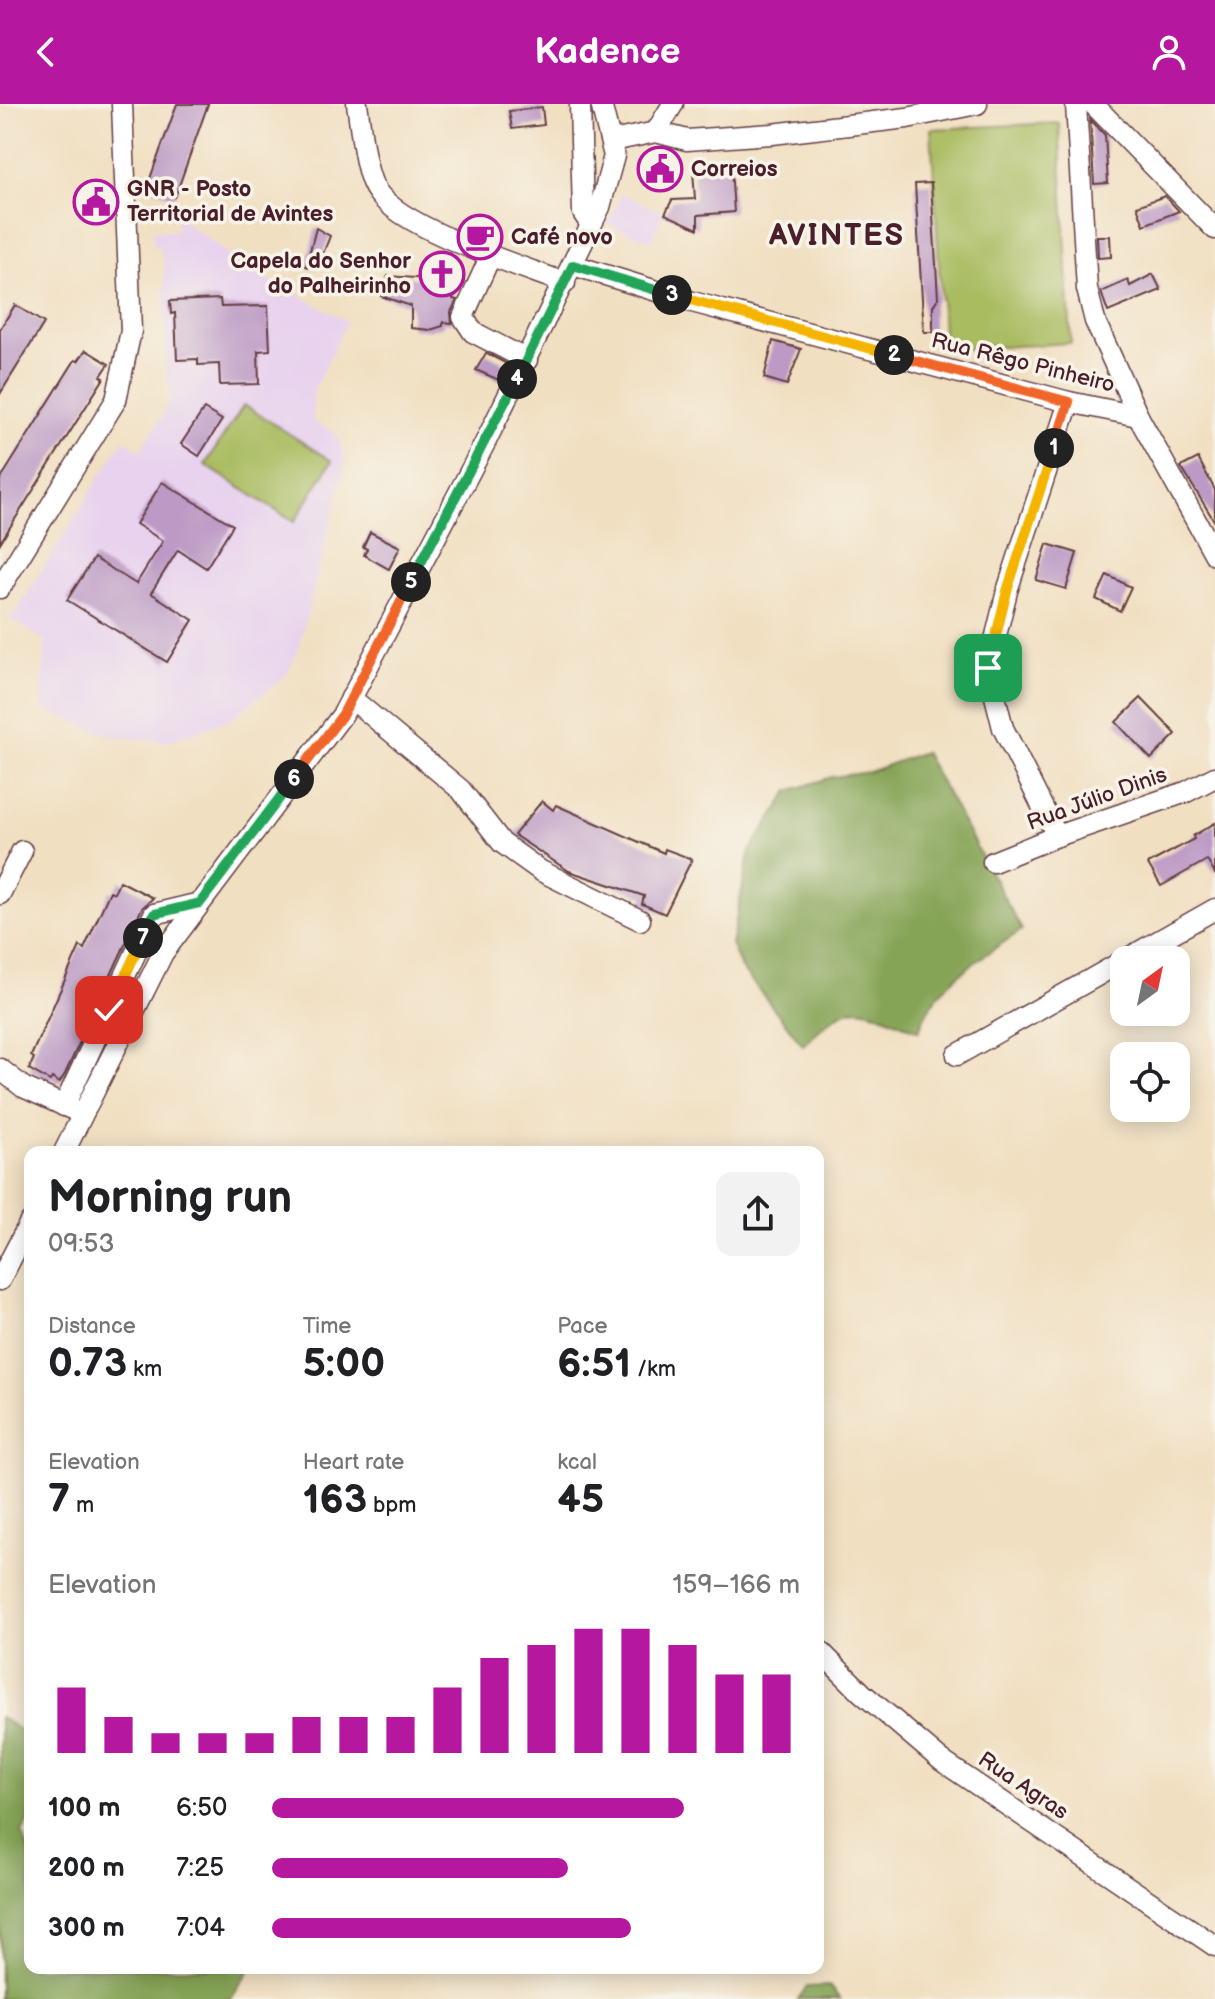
<!DOCTYPE html>
<html lang="en">
<head>
<meta charset="utf-8">
<style>
	:root { --surface:#fff; --page:#f2f2f2; --text:#202124; --muted:#757577; --accent:#b5179e }
	body { margin:0; font-family:"Balsamiq Sans",sans-serif; background:var(--page); color:var(--text); height:100vh; display:flex; flex-direction:column; font-size:30px; white-space:nowrap }
	* { box-sizing:border-box; margin:0 }
	p { font-size:26px; color:var(--muted) }
	.icon { flex:none; width:44px; height:44px; fill:none; stroke:currentColor; stroke-width:2; stroke-linecap:round; stroke-linejoin:round }
	.map { position:relative; flex:1; overflow:hidden }
	.details { position:absolute; left:24px; top:1042px; width:800px; height:828px; display:flex; flex-direction:column; background:var(--surface); border-radius:16px; box-shadow:0 4px 20px #0003 }
	.details>* { flex:none }
	.needle { width:52px; rotate:33deg }
	.fabs { position:absolute; left:1110px; top:842px; display:grid; gap:16px }
	.fabs a { display:grid; place-items:center; width:80px; height:80px; border-radius:16px; background:var(--surface); box-shadow:0 4px 20px #0003; font-size:40px }
	.pin { position:absolute; display:grid; place-items:center; width:68px; height:68px; color:#fff; margin:-34px; border-radius:16px; box-shadow:0 4px 12px #0006 }
	.km { position:absolute; width:40px; height:40px; margin:-20px; border-radius:50%; background:#222; color:#fff; font-size:22px; line-height:40px; text-align:center }
	.round { display:grid; place-items:center; flex:none; width:84px; height:84px; border-radius:16px; background:var(--page) }
	.summary { display:flex; align-items:center; justify-content:space-between; height:136px; padding:0 24px }
	h1 { font-size:44px; font-weight:800; line-height:60px }
	.figures { display:grid; grid-template-columns:repeat(3,1fr); gap:12px; height:136px; padding:8px 24px }
	.figures div { display:grid; align-content:center }
	.figures b { font-size:40px; font-weight:800 }
	.figures small { font-size:22px; font-weight:400 }
	.figures p { font-size:22px }
	.chart { height:224px; padding:16px 24px }
	.chart p { display:flex; justify-content:space-between }
	.chart svg { width:100%; height:144px; margin-top:8px; stroke:var(--accent); stroke-width:6 }
	ul { padding:0 24px; list-style:none; font-size:26px }
	li { display:grid; grid-template-columns:128px 96px 1fr; align-items:center; height:60px }
	li i { height:20px; border-radius:10px; background:var(--accent) }
	header { display:flex; justify-content:space-between; align-items:center; height:104px; padding:0 24px; background:var(--accent); color:#fff; font-size:36px; font-weight:800 }
	.map>svg:first-child { display:block }
	.built { fill:#e8d2ee }
	.green { fill:#a9bc60; stroke:#7a6e46; stroke-width:2 }
	.forest { fill:#86a456; stroke:#686240; stroke-width:2 }
	.building { fill:#bc9ac5 }
	.lines { fill:none; stroke-linecap:round; stroke-linejoin:round }
	.minor-casing { stroke:#633c42; stroke-width:23 }
	.minor { stroke:#fff; stroke-width:20 }
	.split-1-casing { stroke:#fff; stroke-width:16 }
	.split-2-casing { stroke:#fff; stroke-width:16 }
	.split-3-casing { stroke:#fff; stroke-width:16 }
	.split-4-casing { stroke:#fff; stroke-width:16 }
	.split-5-casing { stroke:#fff; stroke-width:16 }
	.split-6-casing { stroke:#fff; stroke-width:16 }
	.split-7-casing { stroke:#fff; stroke-width:16 }
	.split-8-casing { stroke:#fff; stroke-width:16 }
	.split-1 { stroke:#f5b400; stroke-width:10 }
	.split-2 { stroke:#f0652b; stroke-width:10 }
	.split-3 { stroke:#f5b400; stroke-width:10 }
	.split-4 { stroke:#22a559; stroke-width:10 }
	.split-5 { stroke:#22a559; stroke-width:10 }
	.split-6 { stroke:#f0652b; stroke-width:10 }
	.split-7 { stroke:#22a559; stroke-width:10 }
	.split-8 { stroke:#f5b400; stroke-width:10 }
	.labels { text-anchor:middle; dominant-baseline:central; stroke-width:7; stroke-linejoin:round; paint-order:stroke }
	.poi-label { font-size:22px; font-weight:bold; fill:#4a1f2b; stroke:#f7f3e8; text-anchor:start }
	.street-label { font-size:22px; fill:#4a1f2b; stroke:#f7f3e8 }
	.district-label { font-size:30px; font-weight:bold; letter-spacing:2px; fill:#4a1f2b; stroke:#f7f3e8 }
</style>
</head>
<body>
<header><svg class="icon" aria-label="back" viewBox="0 0 24 24"><path d="M15 5l-7 7 7 7"/></svg>Kadence<svg class="icon" aria-label="person" viewBox="0 0 24 24"><circle cx="12" cy="8" r="4"/><path d="M4 21q1-7 8-7t8 7"/></svg></header>
<div class="map">
<svg width="1215" height="1895" viewBox="0 0 1215 1895">
	<rect width="100%" height="100%" fill="#f7f3e8"/>
	<filter id="ink" filterUnits="userSpaceOnUse"><feTurbulence type="fractalNoise" baseFrequency=".0125" numOctaves="2"/><feDisplacementMap in="SourceGraphic" scale="16" xChannelSelector="R" yChannelSelector="G"/><feConvolveMatrix kernelMatrix="1 2 1 2 8 2 1 2 1" color-interpolation-filters="sRGB"/></filter>
	<filter id="wash" filterUnits="userSpaceOnUse"><feTurbulence type="fractalNoise" baseFrequency=".006" numOctaves="4" result="noise"/><feDisplacementMap in="SourceGraphic" scale="32" xChannelSelector="R" yChannelSelector="G"/><feGaussianBlur stdDeviation="1.8" result="paint"/><feColorMatrix in="noise" values="0 0 0 0 0 0 0 0 0 0 0 0 0 0 0 0 0 1.4 0 .05"/><feComposite in="paint" operator="in"/></filter>
	<g filter="url(#wash)">
		<rect width="100%" height="100%" fill="#f1dfc1"/>
		<g class="built">
			<polygon points="622,90 664,109 651,137 608,120"/>
			<polygon points="176,111 247,164 347,217 314,286 313,317 337,330 346,358 298,547 286,572 229,616 166,638 107,631 42,605 45,537 6,512 15,510 123,336 140,346 164,309 165,300 171,299 169,275 166,275 164,161 160,145 154,140 153,127 177,127"/>
		</g>
		<g class="green">
			<polygon points="1059,19 1071,239 944,246 931,25"/>
			<polygon points="244,301 332,357 294,418 205,361"/>
		</g>
		<g class="forest">
			<path d="M924 648 1022 826C982 854 934 878 919 927 855 901 856 890 803 941L741 864 731 840 750 747 789 687 832 673 869 668Z"/>
			<polygon points="0,1613 30,1633 30,1716 22,1728 30,1750 30,1864 251,1864 231,1895 0,1895"/>
			<polygon points="829,1882 840,1895 798,1895 807,1883"/>
		</g>
		<g id="blocks">
			<g class="building">
				<polygon points="177,0 208,0 175,93 147,83"/>
				<polygon points="542,3 544,21 512,25 509,7"/>
				<polygon points="1090,15 1105,31 1108,79 1094,80"/>
				<polygon points="731,64 734,108 698,111 698,125 665,110 672,96 695,95 693,67"/>
				<polygon points="931,79 938,194 933,202 933,228 924,228 915,80"/>
				<polygon points="1165,92 1179,107 1144,121 1137,102"/>
				<polygon points="316,124 330,132 317,165 306,162"/>
				<polygon points="1097,132 1110,132 1111,153 1098,154"/>
				<polygon points="430,161 456,164 453,195 457,196 451,208 452,219 443,218 443,222 430,226 411,224 411,202 381,192 388,172 428,175"/>
				<polygon points="1153,170 1161,186 1108,208 1101,188 1128,176 1130,182"/>
				<polygon points="220,195 221,203 268,202 270,246 258,247 259,280 220,281 219,260 198,261 198,255 177,256 175,209 171,210 170,197"/>
				<polygon points="15,201 44,219 0,290 0,225"/>
				<polygon points="773,237 801,245 787,281 764,274"/>
				<polygon points="86,246 109,260 101,272 104,274 0,439 0,376 75,256 78,257"/>
				<polygon points="486,249 509,261 501,277 476,266"/>
				<polygon points="204,305 222,316 199,352 181,340"/>
				<polygon points="1198,354 1215,386 1215,418 1181,363"/>
				<polygon points="162,378 233,421 206,464 178,446 151,489 193,516 167,558 67,496 94,454 136,480 163,437 136,420"/>
				<polygon points="370,428 400,443 389,465 364,451 367,445 363,443"/>
				<polygon points="1047,440 1077,449 1066,485 1036,476"/>
				<polygon points="1107,471 1131,483 1120,507 1096,495"/>
				<polygon points="1141,594 1176,630 1151,655 1116,618"/>
				<polygon points="542,697 553,706 556,701 664,749 665,745 692,755 665,810 642,800 644,792 569,767 514,731"/>
				<polygon points="1215,719 1215,770 1207,756 1161,782 1148,760 1194,735 1193,732"/>
				<polygon points="120,777 153,794 142,804 65,970 59,979 52,974 50,977 29,965 34,954 31,952 80,842 84,845 110,787 114,789"/>
			</g>
		</g>
	</g>
	<g filter="url(#ink)">
		<use href="#blocks" fill-opacity="0" stroke="#633c42" stroke-width="2"/>
		<g class="lines">
			<g class="minor-casing">
				<g id="minor">
					<path d="M357 0C361 23 364 72 378 89 405 126 521 162 565 179"/>
					<polyline points="580,0 583,109 591,121"/>
					<polyline points="1076,0 1087,185 1095,217 1138,312 1215,451"/>
					<polyline points="1093,0 1215,125"/>
					<polyline points="656,28 673,0"/>
					<polyline points="612,37 656,28 687,36 772,30 907,14 977,0"/>
					<polyline points="491,151 463,213 473,228 527,256"/>
					<polyline points="573,161 692,198 1069,298 1138,312"/>
					<polyline points="0,484 116,296 131,227 122,0"/>
					<polyline points="351,594 461,686 502,739 541,767 640,816"/>
					<polyline points="1057,732 1003,624 988,564 1007,487 1069,298"/>
					<polyline points="993,758 1057,732 1186,688 1215,673"/>
					<polyline points="0,790 22,747"/>
					<polyline points="957,951 1215,805"/>
					<polyline points="0,965 23,983 76,1007"/>
					<polyline points="64,1002 154,810 200,799"/>
					<polyline points="64,1048 163,849 343,610 485,339 600,103 614,52 601,0"/>
					<polyline points="0,1176 30,1118"/>
					<polyline points="818,1545 862,1589 942,1657 1215,1842"/>
				</g>
			</g>
			<use href="#minor" class="minor"/>
		</g>
	</g>
	<g class="lines" filter="url(#ink)">
		<g class="split-1-casing">
			<polyline id="split-1" points="988,564 1007,487 1054,344"/>
		</g>
		<g class="split-2-casing">
			<polyline id="split-2" points="894,251 1069,298 1054,344"/>
		</g>
		<g class="split-3-casing">
			<polyline id="split-3" points="672,191 894,251"/>
		</g>
		<g class="split-4-casing">
			<polyline id="split-4" points="517,275 573,161 672,191"/>
		</g>
		<g class="split-5-casing">
			<polyline id="split-5" points="411,478 517,275"/>
		</g>
		<g class="split-6-casing">
			<polyline id="split-6" points="294,675 343,610 411,478"/>
		</g>
		<g class="split-7-casing">
			<polyline id="split-7" points="143,834 154,810 200,799 294,675"/>
		</g>
		<g class="split-8-casing">
			<polyline id="split-8" points="109,906 143,834"/>
		</g>
		<use href="#split-1" class="split-1"/>
		<use href="#split-2" class="split-2"/>
		<use href="#split-3" class="split-3"/>
		<use href="#split-4" class="split-4"/>
		<use href="#split-5" class="split-5"/>
		<use href="#split-6" class="split-6"/>
		<use href="#split-7" class="split-7"/>
		<use href="#split-8" class="split-8"/>
	</g>
	<defs>
		<g id="civic-ring" transform="scale(2.3)"><circle r="9.5" fill="#f7f3e8" stroke="#b5179e" stroke-width="1.5"/><path d="M-.6-6.5H3V-4.5H.6V-3L4-1V1h2V6H-6V1h2V-1L-.6-3ZM-1.2 2.5V6h2.4V2.5Z" fill="#b5179e"/></g>
		<g id="cafe-ring" transform="scale(2.3)"><circle r="9.5" fill="#f7f3e8" stroke="#b5179e" stroke-width="1.5"/><path d="M-5.5-4.5H6V0H3Q3 3.5 0 3.5H-2.5Q-5.5 3.5-5.5 0ZM3-3.2v2h1.7v-2ZM-6 4.5H4V6H-6Z" fill="#b5179e"/></g>
		<g id="church-ring" transform="scale(2.3)"><circle r="9.5" fill="#f7f3e8" stroke="#b5179e" stroke-width="1.5"/><path d="M-1.2-6h2.4v3.5h3.3v2.4h-3.3V6h-2.4V-.1h-3.3v-2.4h3.3Z" fill="#b5179e"/></g>
	</defs>
	<g fill-rule="evenodd">
		<use href="#civic-ring" x="660" y="65"/>
		<use href="#civic-ring" x="96" y="98"/>
		<use href="#cafe-ring" x="480" y="133"/>
		<use href="#church-ring" x="442" y="170"/>
	</g>
	<g class="labels">
		<g class="poi-label">
			<text x="691" y="65">Correios</text>
			<text x="127" y="85">GNR - Posto<tspan x="127" dy="25">Territorial de Avintes</tspan></text>
			<text x="511" y="133">Café novo</text>
			<text x="411" y="157" text-anchor="end">Capela do Senhor<tspan x="411" dy="25">do Palheirinho</tspan></text>
		</g>
		<g class="street-label">
			<text transform="translate(1023 259) rotate(14)">Rua Rêgo Pinheiro</text>
			<text transform="translate(1097 695) rotate(-20)">Rua Júlio Dinis</text>
			<text transform="translate(1023 1682) rotate(34)">Rua Agras</text>
		</g>
		<g class="district-label">
			<text x="837" y="132">AVINTES</text>
		</g>
	</g>
</svg>
<div class="fabs">
<a><svg class="needle" viewBox="-14 -14 28 28"><path d="M0-13l5 13h-10z" fill="#e53935"/><path d="M0 13l5-13h-10z" fill="#757577"/></svg></a>
<a><svg class="icon" aria-label="locate" viewBox="0 0 24 24"><circle cx="12" cy="12" r="6"/><path d="M12 2v4M12 18v4M2 12h4M18 12h4"/></svg></a>
</div>
<div class="pin" style="left:988px;top:564px;background:#1e9e55"><svg class="icon" aria-label="arrive" viewBox="0 0 24 24"><path d="M6 21V4h12l-3 4 3 4H6"/></svg></div>
<div class="pin" style="left:109px;top:906px;background:#d93025"><svg class="icon" aria-label="check" viewBox="0 0 24 24"><path d="M5 12l5 5 9-10"/></svg></div>
<b class="km" style="left:1054px;top:344px">1</b>
<b class="km" style="left:894px;top:251px">2</b>
<b class="km" style="left:672px;top:191px">3</b>
<b class="km" style="left:517px;top:275px">4</b>
<b class="km" style="left:411px;top:478px">5</b>
<b class="km" style="left:294px;top:675px">6</b>
<b class="km" style="left:143px;top:834px">7</b>
<section class="details">
<div class="summary"><div><h1>Morning run</h1><p>09:53</p></div><a class="round"><svg class="icon" aria-label="share" viewBox="0 0 24 24"><path d="M12 15V3M7 8l5-5 5 5M5 13v7h14v-7"/></svg></a></div>
<div class="figures">
<div><p>Distance</p><b>0.73<small> km</small></b></div>
<div><p>Time</p><b>5:00</b></div>
<div><p>Pace</p><b>6:51<small> /km</small></b></div>
</div>
<div class="figures">
<div><p>Elevation</p><b>7<small> m</small></b></div>
<div><p>Heart rate</p><b>163<small> bpm</small></b></div>
<div><p>kcal</p><b>45</b></div>
</div>
<div class="chart"><p><span>Elevation</span>159–166 m</p>
<svg viewBox="0 0 160 44" preserveAspectRatio="none"><path d="M5 44V24M15 44V33M25 44V38M35 44V38M45 44V38M55 44V33M65 44V33M75 44V33M85 44V24M95 44V15M105 44V11M115 44V6M125 44V6M135 44V11M145 44V20M155 44V20"/></svg>
</div>
<ul>
<li><b>100 m</b>6:50<i style="width:78%"></i></li>
<li><b>200 m</b>7:25<i style="width:56%"></i></li>
<li><b>300 m</b>7:04<i style="width:68%"></i></li>
</ul>
</section>
</div>
</body>
</html>
